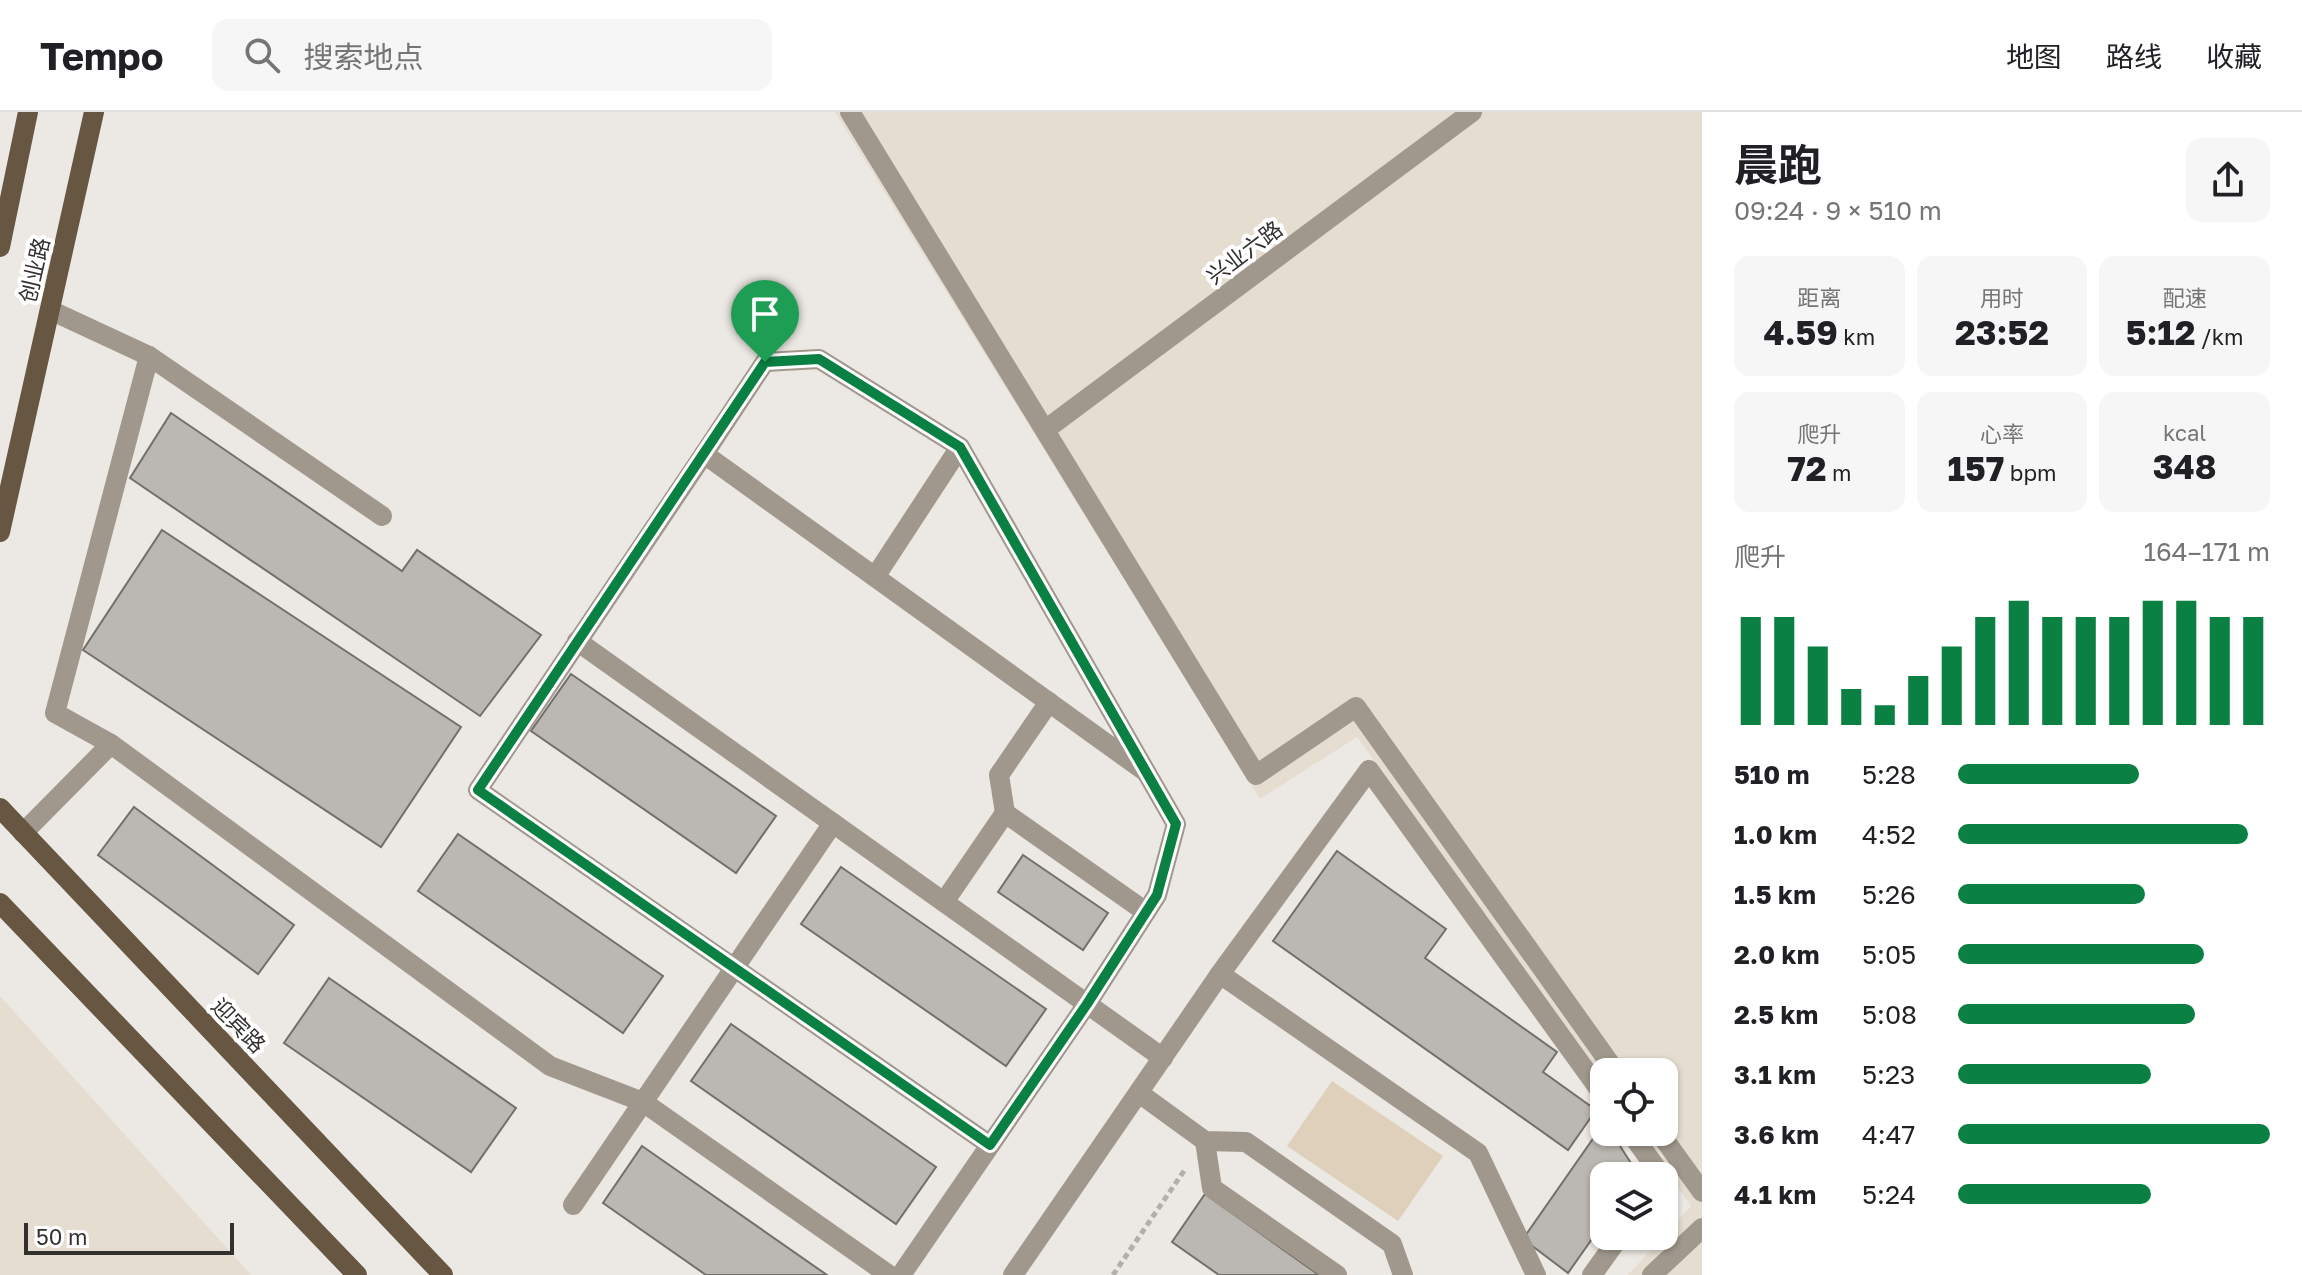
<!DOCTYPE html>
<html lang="zh">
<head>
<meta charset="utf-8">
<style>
	:root { --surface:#fff; --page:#f6f6f6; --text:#202124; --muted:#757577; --line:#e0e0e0; --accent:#0b8043 }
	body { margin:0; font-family:"Golos Text","Noto Sans SC",sans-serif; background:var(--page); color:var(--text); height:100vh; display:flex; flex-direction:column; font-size:30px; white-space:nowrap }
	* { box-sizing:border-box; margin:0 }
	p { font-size:26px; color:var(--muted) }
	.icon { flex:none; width:44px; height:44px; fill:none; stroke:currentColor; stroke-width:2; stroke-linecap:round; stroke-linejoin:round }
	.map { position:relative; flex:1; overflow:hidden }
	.details { display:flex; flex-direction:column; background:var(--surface); width:600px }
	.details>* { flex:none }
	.tools { position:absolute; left:1590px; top:946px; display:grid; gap:16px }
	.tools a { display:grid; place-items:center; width:88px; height:88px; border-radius:16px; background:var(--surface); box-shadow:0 2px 6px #0004; font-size:40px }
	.scale { position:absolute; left:24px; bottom:20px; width:210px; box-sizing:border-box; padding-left:8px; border:4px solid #33312f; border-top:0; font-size:22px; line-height:28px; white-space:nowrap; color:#33312f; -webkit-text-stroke:6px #fff; paint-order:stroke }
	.pin { position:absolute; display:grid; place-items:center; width:68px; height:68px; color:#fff; margin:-82px -34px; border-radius:50% 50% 50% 0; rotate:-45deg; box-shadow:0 0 8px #0007 }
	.pin .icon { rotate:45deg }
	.round { display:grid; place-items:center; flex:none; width:84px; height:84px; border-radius:16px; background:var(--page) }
	.summary { display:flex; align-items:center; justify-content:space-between; height:136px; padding:0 32px }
	h1 { font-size:44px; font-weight:700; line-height:60px }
	.stats { display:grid; grid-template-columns:repeat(3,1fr); gap:12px; height:136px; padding:8px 32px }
	.stats div { display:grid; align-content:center; border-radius:16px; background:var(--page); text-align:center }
	.stats b { font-size:34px; font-weight:700 }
	.stats small { font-size:22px; font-weight:400 }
	.stats p { font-size:22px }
	.chart { height:224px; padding:16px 32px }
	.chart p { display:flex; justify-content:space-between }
	.chart svg { width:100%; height:144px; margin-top:8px; stroke:var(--accent); stroke-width:6 }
	ul { padding:0 32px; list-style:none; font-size:26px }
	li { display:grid; grid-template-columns:128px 96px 1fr; align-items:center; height:60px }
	li i { height:20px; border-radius:10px; background:var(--accent) }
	header { display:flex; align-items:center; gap:48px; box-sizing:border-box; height:112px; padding:0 40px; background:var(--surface); border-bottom:2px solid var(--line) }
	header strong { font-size:38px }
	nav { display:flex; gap:44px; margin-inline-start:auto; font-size:28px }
	.search { width:560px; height:72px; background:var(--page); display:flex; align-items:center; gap:20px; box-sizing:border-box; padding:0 28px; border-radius:16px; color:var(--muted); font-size:30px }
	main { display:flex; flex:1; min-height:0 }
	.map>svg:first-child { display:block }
	.built { fill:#e6ddd1 }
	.green { fill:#dfd0bc }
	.building { fill:#bbb7b2; stroke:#736f6a; stroke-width:2 }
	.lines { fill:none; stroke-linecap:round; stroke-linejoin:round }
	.path { stroke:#b3b0ac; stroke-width:5; stroke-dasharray:6 4; stroke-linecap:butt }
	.minor { stroke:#a1988d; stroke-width:20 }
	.major { stroke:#665642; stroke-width:20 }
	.route-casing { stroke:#fff; stroke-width:16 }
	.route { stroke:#0b8043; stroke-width:10 }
	.labels { text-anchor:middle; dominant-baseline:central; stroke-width:8; stroke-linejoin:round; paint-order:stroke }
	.street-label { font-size:22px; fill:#33312f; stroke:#fff }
</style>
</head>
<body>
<header>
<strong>Tempo</strong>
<div class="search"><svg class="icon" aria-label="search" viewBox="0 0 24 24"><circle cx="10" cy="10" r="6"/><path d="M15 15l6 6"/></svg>搜索地点</div>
<nav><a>地图</a><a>路线</a><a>收藏</a></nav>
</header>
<main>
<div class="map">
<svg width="1702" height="1163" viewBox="0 0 1702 1163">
	<rect width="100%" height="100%" fill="#ece8e3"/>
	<g class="built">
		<polygon points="835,0 1702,0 1702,1163 1628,1163 1691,1094 1638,1020 1664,1020 1664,960 1604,960 1604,972 1357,625 1260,687"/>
		<polygon points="0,884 251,1163 0,1163"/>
	</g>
	<polygon class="green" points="1332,969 1443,1044 1398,1109 1287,1034"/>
	<g class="building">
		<polygon points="171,301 402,459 417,438 541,523 480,604 130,366"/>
		<polygon points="162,418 461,615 381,735 83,538"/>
		<polygon points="571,562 776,704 736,761 531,619"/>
		<polygon points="134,695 294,813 258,862 98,743"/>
		<polygon points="458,722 663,864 623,921 418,779"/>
		<polygon points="1337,739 1446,817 1425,846 1557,940 1543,960 1596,998 1568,1038 1273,829"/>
		<polygon points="1023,743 1108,801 1083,838 998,780"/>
		<polygon points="841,755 1046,897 1006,954 801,812"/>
		<polygon points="329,866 516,996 471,1060 284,931"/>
		<polygon points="731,912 936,1055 896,1112 691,969"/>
		<polygon points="1604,1011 1604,1020 1611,1020 1638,1062 1604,1064 1604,1110 1568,1161 1523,1127"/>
		<polygon points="642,1034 827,1163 706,1163 603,1091"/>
		<polygon points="1205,1082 1319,1163 1219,1163 1172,1130"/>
	</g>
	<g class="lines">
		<polyline class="path" points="1113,1163 1186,1056"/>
		<g class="minor">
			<polyline points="850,0 1256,663 1356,595 1616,960"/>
			<polyline points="50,198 149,244"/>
			<polyline points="1045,318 1472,0"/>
			<polyline points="704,342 765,250 819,247 960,335 1176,712 1157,783 1087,892 901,1163"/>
			<polyline points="875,465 960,335"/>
			<polyline points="577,529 1163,946"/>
			<polyline points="111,632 55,601 149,244 382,404"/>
			<polyline points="1005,701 999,663 1049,590"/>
			<polyline points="23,721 111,632 550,954 643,990 889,1163"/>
			<polyline points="944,790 1005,701 1146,800"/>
			<polyline points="1220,862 1478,1041 1536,1163"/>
			<polyline points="1139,981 1205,1029 1246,1030 1392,1132 1403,1163"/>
			<polyline points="1630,1020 1662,1064"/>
			<polyline points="1659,1020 1702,1080"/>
			<polyline points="1205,1029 1212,1076 1337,1163"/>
			<polyline points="990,1033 478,678 704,342 1146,660"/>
			<polyline points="573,1093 833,711"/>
			<polyline points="1013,1163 1220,862 1369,658 1604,984"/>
			<polyline points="1592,1163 1620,1124"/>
			<polyline points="1652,1163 1702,1116"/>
		</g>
		<g class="major">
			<polyline points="0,135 28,0"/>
			<polyline points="0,420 94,0"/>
			<polyline points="0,696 443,1163"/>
			<polyline points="0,791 357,1163"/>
		</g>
	</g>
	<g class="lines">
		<g class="route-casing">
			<polygon id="route" points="819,247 960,335 1176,712 1157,783 1087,892 990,1033 478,678 765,250"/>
		</g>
		<use href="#route" class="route"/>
	</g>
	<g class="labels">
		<g class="street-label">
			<text transform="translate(1244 140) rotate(-37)">兴业六路</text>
			<text transform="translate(34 158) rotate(-77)">创业路</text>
			<text transform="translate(239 913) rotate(46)">迎宾路</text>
		</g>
	</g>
</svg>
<div class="tools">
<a><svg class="icon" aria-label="locate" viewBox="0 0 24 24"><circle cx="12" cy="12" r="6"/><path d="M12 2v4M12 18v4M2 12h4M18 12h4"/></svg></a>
<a><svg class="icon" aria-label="layers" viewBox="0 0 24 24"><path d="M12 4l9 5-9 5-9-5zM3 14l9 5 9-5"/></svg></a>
</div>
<div class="scale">50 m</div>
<div class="pin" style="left:765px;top:250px;background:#1e9e55"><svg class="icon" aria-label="arrive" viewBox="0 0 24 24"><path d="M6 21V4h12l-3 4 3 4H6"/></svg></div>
</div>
<section class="details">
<div class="summary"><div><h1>晨跑</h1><p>09:24 · 9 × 510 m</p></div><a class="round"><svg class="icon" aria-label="share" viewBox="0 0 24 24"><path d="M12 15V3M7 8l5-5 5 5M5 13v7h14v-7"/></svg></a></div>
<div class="stats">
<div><p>距离</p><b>4.59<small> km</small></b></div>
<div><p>用时</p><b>23:52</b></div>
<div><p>配速</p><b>5:12<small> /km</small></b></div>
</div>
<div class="stats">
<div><p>爬升</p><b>72<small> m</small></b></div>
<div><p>心率</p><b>157<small> bpm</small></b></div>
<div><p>kcal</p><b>348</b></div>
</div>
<div class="chart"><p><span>爬升</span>164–171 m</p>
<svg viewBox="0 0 160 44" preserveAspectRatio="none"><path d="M5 44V11M15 44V11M25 44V20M35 44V33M45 44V38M55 44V29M65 44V20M75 44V11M85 44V6M95 44V11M105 44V11M115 44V11M125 44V6M135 44V6M145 44V11M155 44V11"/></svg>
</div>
<ul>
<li><b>510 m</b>5:28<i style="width:58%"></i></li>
<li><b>1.0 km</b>4:52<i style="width:93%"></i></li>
<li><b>1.5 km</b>5:26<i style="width:60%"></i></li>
<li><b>2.0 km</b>5:05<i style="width:79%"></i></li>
<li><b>2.5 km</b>5:08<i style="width:76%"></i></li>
<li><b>3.1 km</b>5:23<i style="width:62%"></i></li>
<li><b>3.6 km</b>4:47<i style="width:100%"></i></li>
<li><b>4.1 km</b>5:24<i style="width:62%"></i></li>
</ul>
</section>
</main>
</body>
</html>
